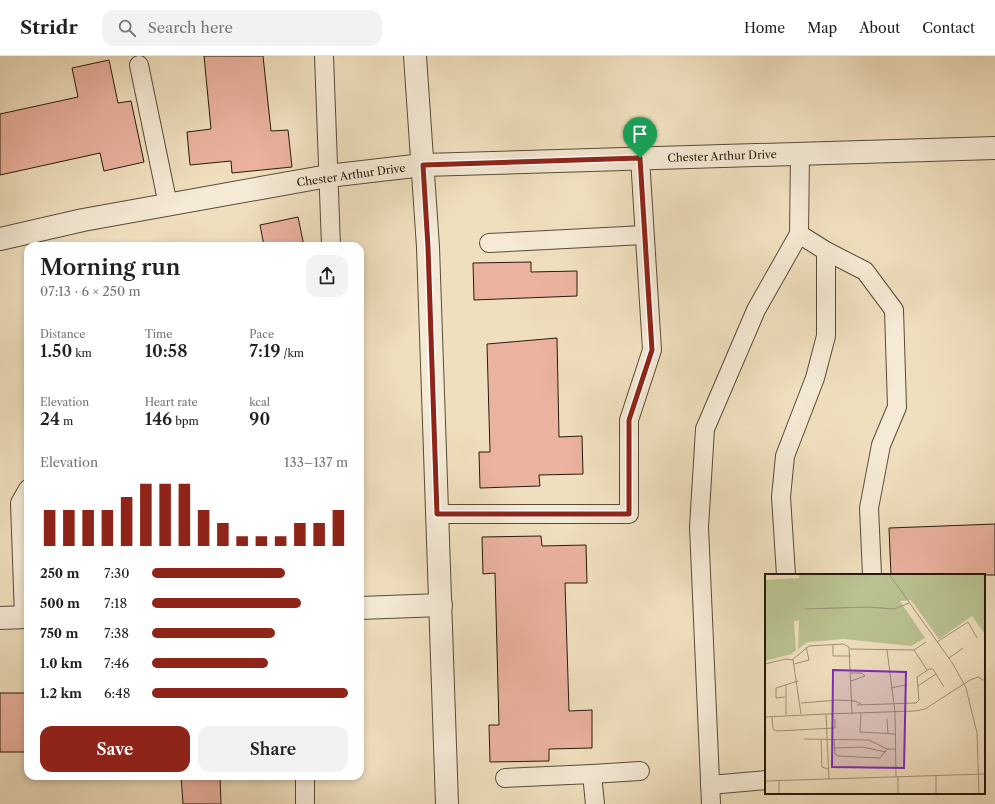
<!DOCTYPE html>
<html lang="en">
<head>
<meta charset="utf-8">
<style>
	:root { --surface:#fff; --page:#f2f2f2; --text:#222; --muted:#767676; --line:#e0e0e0; --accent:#8f2418 }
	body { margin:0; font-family:"Libre Caslon Text",serif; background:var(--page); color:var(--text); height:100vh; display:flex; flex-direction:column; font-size:15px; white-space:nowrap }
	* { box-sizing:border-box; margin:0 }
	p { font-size:13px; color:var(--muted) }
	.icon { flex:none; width:22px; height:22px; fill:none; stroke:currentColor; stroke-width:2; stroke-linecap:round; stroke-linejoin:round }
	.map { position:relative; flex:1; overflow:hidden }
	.drawer { position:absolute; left:24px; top:186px; width:340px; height:538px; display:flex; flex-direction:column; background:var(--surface); border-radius:12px; box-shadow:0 2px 6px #0003 }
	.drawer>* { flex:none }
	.pin { position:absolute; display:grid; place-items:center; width:34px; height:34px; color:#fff; margin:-41px -17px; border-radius:50% 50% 50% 0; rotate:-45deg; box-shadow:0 0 4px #0007 }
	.pin .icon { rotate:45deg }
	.round { display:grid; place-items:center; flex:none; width:42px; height:42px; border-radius:12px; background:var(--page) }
	.overview { display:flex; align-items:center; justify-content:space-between; height:68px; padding:0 16px }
	h1 { font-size:22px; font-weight:600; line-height:30px }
	.stats { display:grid; grid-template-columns:repeat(3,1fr); gap:6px; height:68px; padding:4px 16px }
	.stats div { display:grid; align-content:center }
	.stats b { font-size:17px; font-weight:600 }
	.stats small { font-size:11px; font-weight:400 }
	.stats p { font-size:11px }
	.chart { height:112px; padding:8px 16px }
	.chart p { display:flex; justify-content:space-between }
	.chart svg { width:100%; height:72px; margin-top:4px; stroke:var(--accent); stroke-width:6 }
	.cta { display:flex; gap:8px; margin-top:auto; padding:8px 16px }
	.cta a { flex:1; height:46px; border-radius:12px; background:var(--accent); color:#fff; font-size:16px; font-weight:600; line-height:46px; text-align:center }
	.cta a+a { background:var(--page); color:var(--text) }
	ul { padding:0 16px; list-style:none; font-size:13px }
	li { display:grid; grid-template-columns:64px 48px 1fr; align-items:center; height:30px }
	li i { height:10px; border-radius:5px; background:var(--accent) }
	header { display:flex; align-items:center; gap:24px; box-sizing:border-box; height:56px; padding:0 20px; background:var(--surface); border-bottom:1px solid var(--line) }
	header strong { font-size:19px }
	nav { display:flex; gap:22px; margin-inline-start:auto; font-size:14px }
	.search { width:280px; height:36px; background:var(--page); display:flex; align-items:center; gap:10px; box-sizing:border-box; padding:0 14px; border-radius:12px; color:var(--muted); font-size:15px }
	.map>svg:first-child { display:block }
	.building { fill:#ebb29f; stroke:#261b0c }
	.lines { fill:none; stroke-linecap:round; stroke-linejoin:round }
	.service-casing { stroke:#584c38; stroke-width:20 }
	.minor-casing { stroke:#584c38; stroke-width:24 }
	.service { stroke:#f5ead5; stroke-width:18 }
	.minor { stroke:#f5ead5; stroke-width:22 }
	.route-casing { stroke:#fff; stroke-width:8 }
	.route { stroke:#8f2418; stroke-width:5 }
	.labels { text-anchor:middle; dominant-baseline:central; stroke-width:3; stroke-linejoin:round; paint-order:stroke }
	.street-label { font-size:11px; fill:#261b0c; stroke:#f5ead5 }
	.inset-road { fill:none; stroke:#9f9177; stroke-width:1 }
	.view { fill:#7b2cbf; fill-opacity:0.15; stroke:#7b2cbf; stroke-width:2 }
	.inset-edge { fill:none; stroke:#261b0c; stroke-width:2 }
</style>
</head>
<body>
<header>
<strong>Stridr</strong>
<div class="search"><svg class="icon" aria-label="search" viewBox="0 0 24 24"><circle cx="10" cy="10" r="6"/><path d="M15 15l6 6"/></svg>Search here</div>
<nav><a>Home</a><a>Map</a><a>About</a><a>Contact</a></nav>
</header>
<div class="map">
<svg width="995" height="748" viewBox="0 0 995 748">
	<rect width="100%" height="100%" fill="#f0dfbe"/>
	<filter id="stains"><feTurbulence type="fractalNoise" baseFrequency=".005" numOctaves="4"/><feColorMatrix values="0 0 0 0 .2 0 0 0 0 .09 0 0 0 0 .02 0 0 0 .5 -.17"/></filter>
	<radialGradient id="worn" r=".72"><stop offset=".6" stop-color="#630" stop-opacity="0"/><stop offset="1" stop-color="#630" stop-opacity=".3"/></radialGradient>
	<g class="building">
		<polygon points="204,0 263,0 271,75 288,74 292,111 232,117 231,105 190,109 187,76 211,73"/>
		<polygon points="109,4 118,47 131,45 144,106 104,115 100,97 0,119 0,58 78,41 72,12"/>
		<polygon points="298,161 304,190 264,190 260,169"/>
		<polygon points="531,206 531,216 577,215 577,240 474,244 473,207"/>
		<polygon points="557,282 559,381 582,380 583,418 539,419 540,430 480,432 479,396 490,396 487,288"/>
		<polygon points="995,468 995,519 891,519 889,472"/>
		<polygon points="541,480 542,490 586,489 587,527 565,527 569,655 592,654 592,692 549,693 549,705 490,706 489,669 499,669 495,517 483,518 482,481"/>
		<rect x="0" y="637" width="28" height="59"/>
		<polygon points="181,720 220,720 221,748 183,748"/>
	</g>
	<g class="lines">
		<g class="service-casing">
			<g id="service">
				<polyline points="324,0 331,190"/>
				<polyline points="139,9 168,149"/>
				<polyline points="799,178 826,195 865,215 894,254 897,351 881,389 869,452 872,519"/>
				<polyline points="489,187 644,179"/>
				<polyline points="437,458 629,458 629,364 652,294 640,102"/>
				<polyline points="786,519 781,441 785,400 815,322 826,280 826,195"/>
				<polyline points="24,561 20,447 28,433"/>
				<polyline points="592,718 640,715"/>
				<polyline points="305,720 305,748"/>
				<polyline points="505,722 592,718 595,748"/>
				<polyline points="710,729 766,724"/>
				<polyline points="711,748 699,471 705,373 756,254 799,178 800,98"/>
			</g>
		</g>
		<g class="minor-casing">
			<g id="minor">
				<polyline points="415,0 428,191 447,748"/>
				<polyline points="0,183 83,164 328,120 423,109 995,92"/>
				<polyline points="360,552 441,549"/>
				<polyline points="0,562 28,561"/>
			</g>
		</g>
		<use href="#service" class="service"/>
		<use href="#minor" class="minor"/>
	</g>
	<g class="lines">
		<g class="route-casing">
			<polygon id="route" points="640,102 652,294 629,364 629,458 437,458 428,191 423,109"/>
		</g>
		<use href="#route" class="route"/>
	</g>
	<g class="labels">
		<g class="street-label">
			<text transform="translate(722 100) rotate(-2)">Chester Arthur Drive</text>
			<text transform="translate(351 119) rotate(-8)">Chester Arthur Drive</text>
		</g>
	</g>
	<g transform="translate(765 518)">
		<rect width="220" height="220" fill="#f0dfbe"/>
		<path d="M34 0H220V60L207 42 174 65 146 26 135 27 160 64 146 72 79 65 43 68 33 75 34 46 29 47 31 76 26 80 0 87V6L34 4Z" fill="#bac291"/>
		<path class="inset-road" d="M124 0 188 90 201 114 212 159 214 220M40 35 103 33 129 35 144 29M172 68 203 48 212 64M68 70V82H86M85 75 149 76 161 68M122 76 130 138 131 203M149 76 162 96M184 84 198 74M27 86 44 72 78 70 84 73 87 140M0 90 21 85 28 86 36 140M29 90 44 86 41 73M86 107 100 102 97 99H86M21 110V141M153 112 171 100M126 114 140 111M20 123 11 124V114L33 107M36 129 73 126 90 127 96 130M92 131 151 129 154 126 152 103 164 95H168L179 113M96 139 95 158 130 160M61 140 150 137 160 135 205 106 213 103 220 107M7 142 8 155 12 157 70 154V145M0 143 61 140 64 205M122 145 123 160M39 165 104 166 122 175H130M56 165 57 193 63 195M69 165 70 180 73 182 115 184 122 175M70 174 97 173 121 178M171 202V220M0 207 220 200M14 207V220M133 220V203"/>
		<path class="view" d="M68 96 141 98 139 194 67 193Z"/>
		<rect width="220" height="220" class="inset-edge"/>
	</g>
	<rect width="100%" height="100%" filter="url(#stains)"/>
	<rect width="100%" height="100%" fill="url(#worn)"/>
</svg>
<div class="pin" style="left:640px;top:102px;background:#1e9e55"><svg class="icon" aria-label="arrive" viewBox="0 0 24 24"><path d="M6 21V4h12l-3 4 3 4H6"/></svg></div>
<section class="drawer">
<div class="overview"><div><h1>Morning run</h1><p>07:13 · 6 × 250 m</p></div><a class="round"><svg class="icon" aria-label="share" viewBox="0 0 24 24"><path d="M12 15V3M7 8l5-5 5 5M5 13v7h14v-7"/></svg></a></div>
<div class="stats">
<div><p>Distance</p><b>1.50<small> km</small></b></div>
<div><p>Time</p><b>10:58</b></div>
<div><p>Pace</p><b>7:19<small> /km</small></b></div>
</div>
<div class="stats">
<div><p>Elevation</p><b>24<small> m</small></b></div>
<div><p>Heart rate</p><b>146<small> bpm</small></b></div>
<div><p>kcal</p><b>90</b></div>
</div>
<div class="chart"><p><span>Elevation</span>133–137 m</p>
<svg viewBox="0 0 160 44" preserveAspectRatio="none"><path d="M5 44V22M15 44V22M25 44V22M35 44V22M45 44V14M55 44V6M65 44V6M75 44V6M85 44V22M95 44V30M105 44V38M115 44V38M125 44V38M135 44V30M145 44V30M155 44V22"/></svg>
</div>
<ul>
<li><b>250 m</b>7:30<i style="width:68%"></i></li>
<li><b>500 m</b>7:18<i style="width:76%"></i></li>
<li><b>750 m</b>7:38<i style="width:63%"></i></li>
<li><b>1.0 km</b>7:46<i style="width:59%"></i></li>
<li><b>1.2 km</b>6:48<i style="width:100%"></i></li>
</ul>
<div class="cta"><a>Save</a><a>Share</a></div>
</section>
</div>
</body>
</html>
